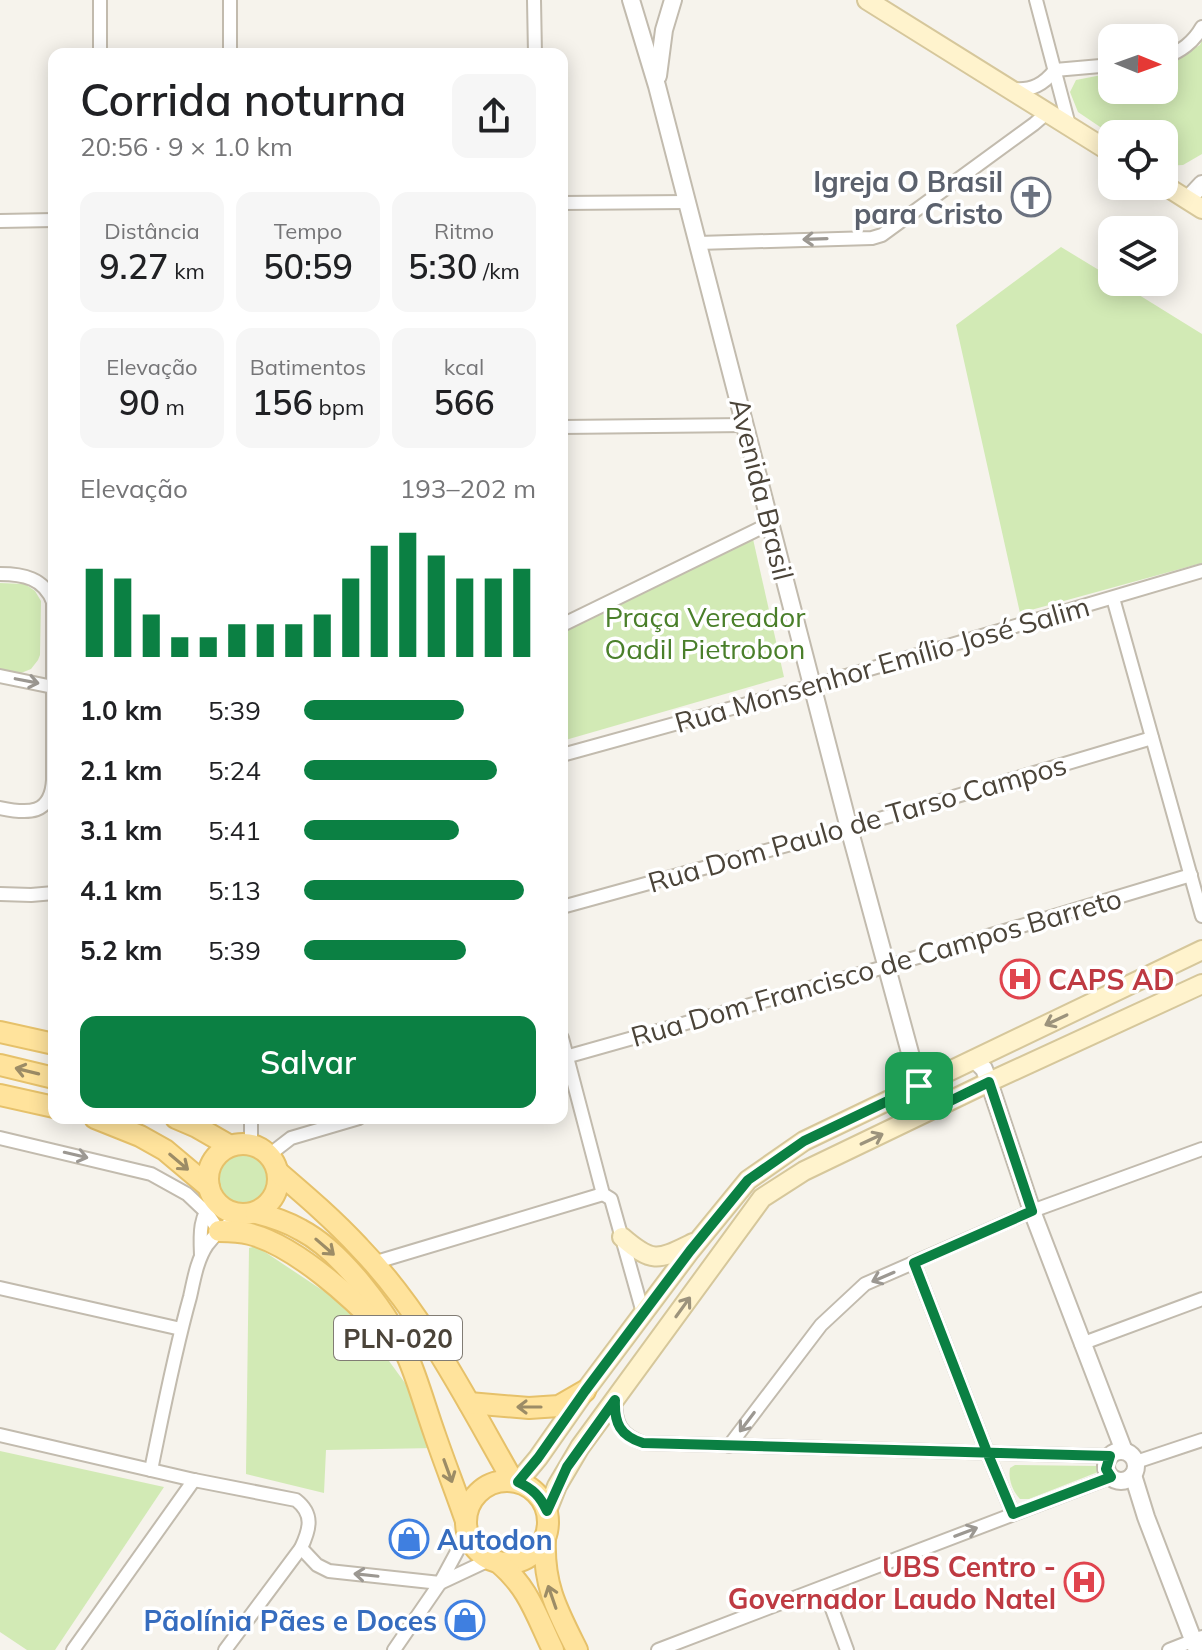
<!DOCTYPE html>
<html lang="pt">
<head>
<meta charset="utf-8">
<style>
	:root { --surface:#fff; --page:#f6f6f6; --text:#202124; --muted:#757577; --accent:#0b8043 }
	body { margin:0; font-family:Mulish,sans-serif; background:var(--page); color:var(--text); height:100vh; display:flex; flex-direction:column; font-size:30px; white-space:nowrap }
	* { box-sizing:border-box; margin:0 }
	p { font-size:26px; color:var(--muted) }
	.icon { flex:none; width:44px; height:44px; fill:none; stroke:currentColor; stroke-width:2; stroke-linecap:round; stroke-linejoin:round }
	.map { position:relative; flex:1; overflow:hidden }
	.panel { position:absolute; left:48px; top:48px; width:520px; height:1076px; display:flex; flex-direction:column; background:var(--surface); border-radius:16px; box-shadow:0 4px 20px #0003 }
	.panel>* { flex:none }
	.needle { width:52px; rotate:91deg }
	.controls { position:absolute; left:1098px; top:24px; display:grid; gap:16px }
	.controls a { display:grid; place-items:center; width:80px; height:80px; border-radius:16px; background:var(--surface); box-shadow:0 4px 20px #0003; font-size:40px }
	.pin { position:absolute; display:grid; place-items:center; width:68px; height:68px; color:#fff; margin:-34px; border-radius:16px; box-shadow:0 4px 12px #0006 }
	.round { display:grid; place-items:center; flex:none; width:84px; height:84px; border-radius:16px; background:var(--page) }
	.head { display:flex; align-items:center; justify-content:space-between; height:136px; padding:0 32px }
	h1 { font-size:44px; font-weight:600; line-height:60px }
	.metrics { display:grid; grid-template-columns:repeat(3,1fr); gap:12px; height:136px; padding:8px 32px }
	.metrics div { display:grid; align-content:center; border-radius:16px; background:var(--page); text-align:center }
	.metrics b { font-size:34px; font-weight:600 }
	.metrics small { font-size:22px; font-weight:400 }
	.metrics p { font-size:22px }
	.chart { height:224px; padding:16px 32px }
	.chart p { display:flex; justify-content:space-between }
	.chart svg { width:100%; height:144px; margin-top:8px; stroke:var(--accent); stroke-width:6 }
	.cta { display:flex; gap:16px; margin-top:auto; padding:16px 32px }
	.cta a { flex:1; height:92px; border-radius:16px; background:var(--accent); color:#fff; font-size:32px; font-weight:600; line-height:92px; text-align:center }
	ul { padding:0 32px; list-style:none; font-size:26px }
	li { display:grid; grid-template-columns:128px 96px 1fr; align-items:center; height:60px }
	li i { height:20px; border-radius:10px; background:var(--accent) }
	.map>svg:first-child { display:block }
	.green { fill:#d2eab5 }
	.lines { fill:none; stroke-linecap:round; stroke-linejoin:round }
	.minor-casing { stroke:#c2bbae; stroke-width:16 }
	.tertiary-casing { stroke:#c2bbae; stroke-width:20 }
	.secondary-casing { stroke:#d6c79b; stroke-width:22 }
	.primary-casing { stroke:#e6c16a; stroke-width:24 }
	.minor { stroke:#fff; stroke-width:12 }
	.tertiary { stroke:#fff; stroke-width:16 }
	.secondary { stroke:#fff3cd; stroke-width:18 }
	.primary { stroke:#ffe39c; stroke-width:20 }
	.oneway { stroke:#9c9892 }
	.oneway2 { stroke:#9c937c }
	.oneway3 { stroke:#9c8c66 }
	.route-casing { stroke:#fff; stroke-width:16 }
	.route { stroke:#0b8043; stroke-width:10 }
	.labels { text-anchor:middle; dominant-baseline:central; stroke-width:7; stroke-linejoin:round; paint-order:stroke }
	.shield { fill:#fff; stroke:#817c74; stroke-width:2 }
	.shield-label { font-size:26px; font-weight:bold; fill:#4b4439 }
	.worship-label { font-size:28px; font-weight:bold; fill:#5b616d; stroke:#fff; text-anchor:end }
	.street-label { font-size:28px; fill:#4b4439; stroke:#fff }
	.park-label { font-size:28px; fill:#4a7f2a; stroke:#fff }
	.health-label { font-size:28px; font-weight:bold; fill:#be3a42; stroke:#fff; text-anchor:start }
	.shop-label { font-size:28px; font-weight:bold; fill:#366cbe; stroke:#fff; text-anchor:start }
</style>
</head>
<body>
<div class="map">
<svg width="1202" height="1650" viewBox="0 0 1202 1650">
	<rect width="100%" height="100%" fill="#f6f3ec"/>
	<g class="green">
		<polygon points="1202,40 1202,154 1183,165 1164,166 1164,134 1112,135 1078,112 1070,92 1076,80 1112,73 1112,90 1164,90 1164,65 1200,45"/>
		<polygon points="1061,247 1112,278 1112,282 1118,282 1202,334 1202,563 1020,613 956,325"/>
		<polygon points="753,539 784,677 562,741 562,632 628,597"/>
		<polygon points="0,583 25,584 35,591 41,601 40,655 38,660 31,669 21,673 0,670"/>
		<circle cx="243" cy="1179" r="27"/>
		<polygon points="256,1246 340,1302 373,1339 405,1383 435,1448 326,1450 324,1493 246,1474 249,1248"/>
		<polygon points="0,1451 164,1487 55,1650 27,1650 0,1632"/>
		<path d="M1015 1465 1097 1466 1099 1469 1098 1472 1029 1499H1020C1012 1491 1008 1478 1010 1468Z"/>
	</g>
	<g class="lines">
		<g class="minor-casing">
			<g id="minor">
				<polyline points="230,0 230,54"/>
				<polyline points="534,0 535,54"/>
				<polyline points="1036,0 1069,125"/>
				<polyline points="100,54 100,0"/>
				<path d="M1164 58C1181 51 1193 43 1202 27"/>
				<polyline points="1055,70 1112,65"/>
				<path d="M1013 89C1032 91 1044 84 1055 70"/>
				<polyline points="562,203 687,202"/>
				<polyline points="0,221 54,220"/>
				<polyline points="698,243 872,238 882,235 1034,124 1048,112"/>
				<polyline points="562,427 746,425"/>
				<path d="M0 574C23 574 44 578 53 602V780C51 815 28 814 0 808"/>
				<polyline points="1113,598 1202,916"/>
				<polyline points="562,625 771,523"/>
				<polyline points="0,676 53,687"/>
				<polyline points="562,755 812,686 1202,571"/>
				<polyline points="0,894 31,895 54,893"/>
				<polyline points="562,907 849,828 1152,738"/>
				<polyline points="562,1038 603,1194 611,1199 643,1313"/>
				<polyline points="562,1058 888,966 1191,875"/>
				<polyline points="251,1118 251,1144"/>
				<polyline points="0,1138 151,1174 187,1194 206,1212 219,1231"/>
				<polyline points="269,1155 291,1138 359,1118"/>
				<path d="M201 1255C200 1234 199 1215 215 1200"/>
				<polyline points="373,1263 603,1194"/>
				<polyline points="914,1263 987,1452 1013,1514"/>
				<polyline points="0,1288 181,1329"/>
				<polyline points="1081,1344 1202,1299"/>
				<path d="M615 1400C615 1423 620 1435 643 1443L1110 1456"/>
				<path d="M0 1435 194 1480 296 1500C314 1514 310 1529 301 1548L225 1650"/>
				<polyline points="729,1446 821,1325 865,1284 1032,1211 1202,1149"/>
				<polyline points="1136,1462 1202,1440"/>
				<path d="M151 1470C163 1412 174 1354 190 1297 194 1279 197 1260 207 1245 217 1231 230 1222 245 1215"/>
				<polyline points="301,1548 317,1565 329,1571 440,1583"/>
				<polyline points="440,1583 489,1560"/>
				<polyline points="824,1587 847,1650"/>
				<polyline points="73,1650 194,1480"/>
				<polyline points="394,1650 440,1583 467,1533"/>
				<polyline points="658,1650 1111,1477"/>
				<polyline points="1169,1650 1202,1637"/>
			</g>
		</g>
		<g class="tertiary-casing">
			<g id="tertiary">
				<polyline points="631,0 657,86 849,828 919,1086 923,1098 931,1105 946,1103"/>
				<polyline points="658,76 664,30 673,0"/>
				<polyline points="1187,200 1202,184"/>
				<polyline points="974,1059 984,1069 989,1082 1032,1211 1124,1451"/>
				<circle cx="1121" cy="1466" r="15"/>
				<polyline points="1133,1475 1146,1517 1197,1650"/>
			</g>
		</g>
		<g class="secondary-casing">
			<g id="secondary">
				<polyline points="867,0 1112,153"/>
				<polyline points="1164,185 1202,209"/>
				<path d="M622 1237C653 1264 658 1260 693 1243"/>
				<polyline points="518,1482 538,1458 585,1391 690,1251 748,1180 804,1141 1202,950"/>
				<polyline points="547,1511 557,1486 580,1447 762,1198 804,1171 989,1082 1202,984"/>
			</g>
		</g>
		<g class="primary-casing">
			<g id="primary">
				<polyline points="0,1032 54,1044"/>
				<polyline points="0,1065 54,1078"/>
				<polyline points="0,1095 54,1107"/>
				<polyline points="95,1118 140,1136 165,1150 209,1187"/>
				<polyline points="176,1118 197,1127 230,1146"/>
				<circle cx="243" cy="1179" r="35"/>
				<path d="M278 1172C306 1196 334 1220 359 1247 424 1314 467 1401 513 1481"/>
				<path d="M256 1213C272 1217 287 1222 301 1230 343 1252 391 1317 409 1360 419 1384 426 1410 435 1435 445 1464 456 1492 466 1521"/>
				<path d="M219 1231C229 1231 239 1231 250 1234 296 1246 352 1298 385 1332"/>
				<polyline points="469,1403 529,1408 559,1406 585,1391"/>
				<circle cx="507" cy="1522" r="41"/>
				<path d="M545 1539C543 1585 557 1610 577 1650"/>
				<path d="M498 1562C529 1588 536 1615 553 1650"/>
			</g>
		</g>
		<use href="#minor" class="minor"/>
		<use href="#tertiary" class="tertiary"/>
		<use href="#secondary" class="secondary"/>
		<use href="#primary" class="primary"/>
	</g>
	<defs><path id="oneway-shaft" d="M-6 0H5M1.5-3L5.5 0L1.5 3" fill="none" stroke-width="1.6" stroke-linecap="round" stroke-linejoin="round" transform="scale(2)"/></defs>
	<g class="oneway">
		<use href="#oneway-shaft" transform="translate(815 239) rotate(178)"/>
		<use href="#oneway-shaft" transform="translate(27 681) rotate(11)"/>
		<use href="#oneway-shaft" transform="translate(76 1155) rotate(13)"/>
		<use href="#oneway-shaft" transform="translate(883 1277) rotate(157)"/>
		<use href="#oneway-shaft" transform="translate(747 1422) rotate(127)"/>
		<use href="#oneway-shaft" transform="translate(966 1532) rotate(-21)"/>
		<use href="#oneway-shaft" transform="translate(366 1575) rotate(-174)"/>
	</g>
	<g class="oneway2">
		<use href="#oneway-shaft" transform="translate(1056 1020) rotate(155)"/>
		<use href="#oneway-shaft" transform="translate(872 1139) rotate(-25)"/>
		<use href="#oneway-shaft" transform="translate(683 1307) rotate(-54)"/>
	</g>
	<g class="oneway3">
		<use href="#oneway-shaft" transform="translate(27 1071) rotate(-166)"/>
		<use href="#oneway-shaft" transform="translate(179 1162) rotate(40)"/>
		<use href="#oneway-shaft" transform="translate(325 1247) rotate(41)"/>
		<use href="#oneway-shaft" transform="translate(529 1407) rotate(-180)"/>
		<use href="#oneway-shaft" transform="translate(448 1471) rotate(70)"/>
		<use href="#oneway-shaft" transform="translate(552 1597) rotate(-109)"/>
	</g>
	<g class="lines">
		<g class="route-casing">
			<path id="route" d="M919 1086 804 1141 748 1180 690 1251 585 1391 538 1458 518 1482C533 1489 540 1496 547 1511L567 1467 615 1400C614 1423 620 1436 643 1443L1110 1456 1106 1469 1111 1477 1013 1514 987 1452 914 1263 1032 1211 989 1082 946 1103 931 1105 923 1098 919 1086"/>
		</g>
		<use href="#route" class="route"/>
	</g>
	<defs>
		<g id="church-ring" transform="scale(2)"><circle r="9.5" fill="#fff" stroke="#6b7280" stroke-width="1.5"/><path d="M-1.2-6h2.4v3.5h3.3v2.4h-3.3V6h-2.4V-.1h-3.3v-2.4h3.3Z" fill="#6b7280"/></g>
		<g id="hospital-ring" transform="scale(2)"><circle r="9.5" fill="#fff" stroke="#e0444e" stroke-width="1.5"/><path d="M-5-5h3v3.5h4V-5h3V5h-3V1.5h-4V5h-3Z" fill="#e0444e"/></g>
		<g id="shop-ring" transform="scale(2)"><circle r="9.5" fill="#fff" stroke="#3f7fe0" stroke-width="1.5"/><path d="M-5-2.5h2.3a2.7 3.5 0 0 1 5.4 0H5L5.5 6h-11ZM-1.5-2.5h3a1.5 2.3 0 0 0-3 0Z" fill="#3f7fe0"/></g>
	</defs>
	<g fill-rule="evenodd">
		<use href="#church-ring" x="1031" y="197"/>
		<use href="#hospital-ring" x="1020" y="979"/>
		<use href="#shop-ring" x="409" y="1539"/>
		<use href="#hospital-ring" x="1084" y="1582"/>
		<use href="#shop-ring" x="465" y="1620"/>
	</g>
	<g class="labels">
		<rect class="shield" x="334" y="1316" width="128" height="44" rx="6"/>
		<g class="shield-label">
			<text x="398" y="1338">PLN-020</text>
		</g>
		<g class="worship-label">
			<text x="1003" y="181">Igreja O Brasil<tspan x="1003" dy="32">para Cristo</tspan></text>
		</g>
		<g class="street-label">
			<text transform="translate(762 489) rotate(76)">Avenida Brasil</text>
			<text transform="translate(882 664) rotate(-16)">Rua Monsenhor Emílio José Salim</text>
			<text transform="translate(857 823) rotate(-16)">Rua Dom Paulo de Tarso Campos</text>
			<text transform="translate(876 967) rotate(-16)">Rua Dom Francisco de Campos Barreto</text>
		</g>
		<g class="park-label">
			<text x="705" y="616">Praça Vereador<tspan x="705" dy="32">Oadil Pietrobon</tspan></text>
		</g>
		<g class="health-label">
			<text x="1048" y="979">CAPS AD</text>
			<text x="1056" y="1566" text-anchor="end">UBS Centro -<tspan x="1056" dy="32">Governador Laudo Natel</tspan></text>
		</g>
		<g class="shop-label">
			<text x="437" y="1539">Autodon</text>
			<text x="437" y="1620" text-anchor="end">Pãolínia Pães e Doces</text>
		</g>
	</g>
</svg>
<div class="controls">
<a><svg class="needle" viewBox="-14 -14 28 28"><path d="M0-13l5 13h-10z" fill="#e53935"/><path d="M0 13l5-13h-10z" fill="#757577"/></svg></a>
<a><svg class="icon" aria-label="locate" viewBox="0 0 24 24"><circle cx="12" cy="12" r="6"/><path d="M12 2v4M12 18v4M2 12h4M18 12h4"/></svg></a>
<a><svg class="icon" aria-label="layers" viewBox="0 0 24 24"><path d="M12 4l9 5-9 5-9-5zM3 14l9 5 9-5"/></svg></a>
</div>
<div class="pin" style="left:919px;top:1086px;background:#1e9e55"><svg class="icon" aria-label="arrive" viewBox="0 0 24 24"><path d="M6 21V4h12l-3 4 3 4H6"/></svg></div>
<section class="panel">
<div class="head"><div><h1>Corrida noturna</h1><p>20:56 · 9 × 1.0 km</p></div><a class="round"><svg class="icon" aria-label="share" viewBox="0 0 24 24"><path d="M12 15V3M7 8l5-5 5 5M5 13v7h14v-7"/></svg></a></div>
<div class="metrics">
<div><p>Distância</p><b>9.27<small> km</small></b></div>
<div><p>Tempo</p><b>50:59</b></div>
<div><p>Ritmo</p><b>5:30<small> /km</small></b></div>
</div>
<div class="metrics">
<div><p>Elevação</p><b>90<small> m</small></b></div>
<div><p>Batimentos</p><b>156<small> bpm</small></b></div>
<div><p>kcal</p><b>566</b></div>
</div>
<div class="chart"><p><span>Elevação</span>193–202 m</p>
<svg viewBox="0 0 160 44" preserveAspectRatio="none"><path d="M5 44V17M15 44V20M25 44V31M35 44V38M45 44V38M55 44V34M65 44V34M75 44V34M85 44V31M95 44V20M105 44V10M115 44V6M125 44V13M135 44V20M145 44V20M155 44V17"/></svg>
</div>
<ul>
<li><b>1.0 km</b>5:39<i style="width:69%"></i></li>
<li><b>2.1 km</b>5:24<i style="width:83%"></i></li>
<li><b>3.1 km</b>5:41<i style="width:67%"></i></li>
<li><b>4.1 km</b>5:13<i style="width:95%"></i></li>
<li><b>5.2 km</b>5:39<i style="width:70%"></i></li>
</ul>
<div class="cta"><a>Salvar</a></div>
</section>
</div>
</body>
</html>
